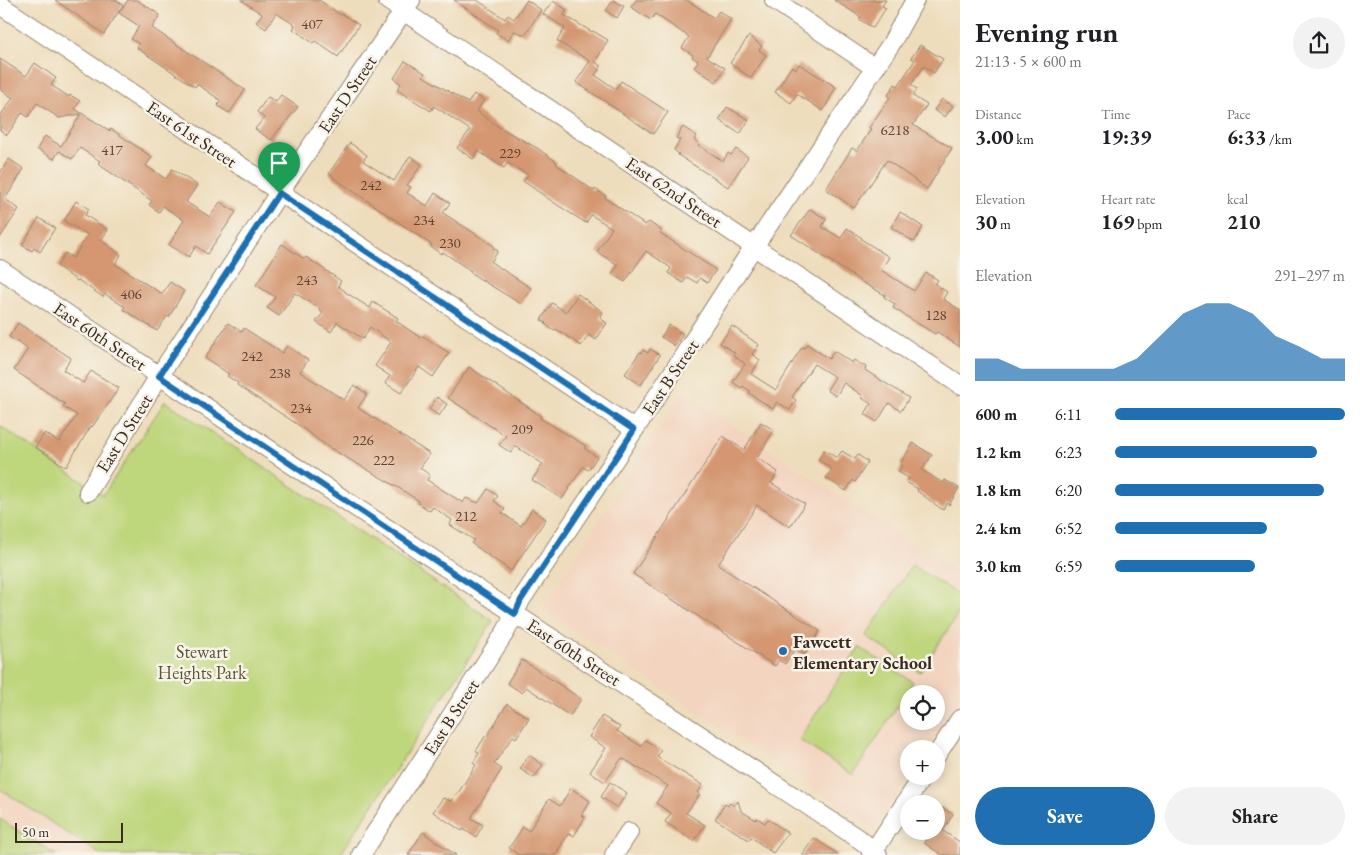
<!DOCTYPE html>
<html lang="en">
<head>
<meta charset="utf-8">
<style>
	:root { --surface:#fff; --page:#f2f2f2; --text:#202124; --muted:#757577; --accent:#1f6fb2 }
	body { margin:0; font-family:"EB Garamond",serif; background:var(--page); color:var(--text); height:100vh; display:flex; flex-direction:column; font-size:19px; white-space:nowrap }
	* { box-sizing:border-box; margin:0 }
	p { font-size:16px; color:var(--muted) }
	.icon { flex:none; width:28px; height:28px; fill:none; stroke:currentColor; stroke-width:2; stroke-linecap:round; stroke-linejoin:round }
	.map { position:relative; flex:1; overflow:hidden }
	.sheet { display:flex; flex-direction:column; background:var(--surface); width:400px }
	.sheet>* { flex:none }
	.controls { position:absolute; left:900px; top:685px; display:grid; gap:10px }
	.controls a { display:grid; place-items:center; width:45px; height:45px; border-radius:50%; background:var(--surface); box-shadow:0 2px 12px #0003; font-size:25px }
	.scale { position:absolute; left:15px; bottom:12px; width:108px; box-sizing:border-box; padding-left:5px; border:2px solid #3b2a1e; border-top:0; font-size:14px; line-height:18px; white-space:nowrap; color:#3b2a1e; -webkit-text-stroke:4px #f7f3e8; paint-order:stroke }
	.pin { position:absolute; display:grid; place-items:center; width:42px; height:42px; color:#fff; margin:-51px -21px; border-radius:50% 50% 50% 0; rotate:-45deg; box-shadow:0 0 5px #0007 }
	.pin .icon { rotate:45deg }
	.round { display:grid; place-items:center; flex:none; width:52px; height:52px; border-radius:26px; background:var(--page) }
	.summary { display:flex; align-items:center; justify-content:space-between; height:85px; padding:0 15px }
	h1 { font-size:28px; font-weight:700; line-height:38px }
	.stats { display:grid; grid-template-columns:repeat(3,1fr); gap:8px; height:85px; padding:5px 15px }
	.stats div { display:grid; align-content:center }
	.stats b { font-size:21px; font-weight:700 }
	.stats small { font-size:14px; font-weight:400 }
	.stats p { font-size:14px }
	.chart { height:140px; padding:10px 15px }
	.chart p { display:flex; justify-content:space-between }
	.chart svg { width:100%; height:90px; margin-top:5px; fill:var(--accent); opacity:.7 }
	.cta { display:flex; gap:10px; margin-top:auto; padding:10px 15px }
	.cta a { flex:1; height:58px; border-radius:30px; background:var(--accent); color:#fff; font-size:20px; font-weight:700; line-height:58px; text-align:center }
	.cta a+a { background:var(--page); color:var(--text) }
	ul { padding:0 15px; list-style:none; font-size:16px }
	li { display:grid; grid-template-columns:80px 60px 1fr; align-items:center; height:38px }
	li i { height:12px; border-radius:6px; background:var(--accent) }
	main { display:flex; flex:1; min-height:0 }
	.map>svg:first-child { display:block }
	.built { fill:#f3d4bf; fill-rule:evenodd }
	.green { fill:#bed67b; stroke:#7c804c }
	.building { fill:#d49771 }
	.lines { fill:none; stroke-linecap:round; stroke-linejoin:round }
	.minor-casing { stroke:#94846d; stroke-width:20 }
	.minor { stroke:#fff; stroke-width:18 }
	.route-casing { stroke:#fff; stroke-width:10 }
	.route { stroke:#1f6fb2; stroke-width:6 }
	.poi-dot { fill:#1f6fb2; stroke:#f7f3e8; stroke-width:2 }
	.labels { text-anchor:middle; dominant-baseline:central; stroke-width:5; stroke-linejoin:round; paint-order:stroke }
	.number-label { font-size:15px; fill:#614533 }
	.street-label { font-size:18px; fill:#3b2a1e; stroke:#f7f3e8 }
	.poi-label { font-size:18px; font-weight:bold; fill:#3b2a1e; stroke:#f7f3e8; text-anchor:start }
	.park-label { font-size:18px; fill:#5c5535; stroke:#f7f3e8 }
</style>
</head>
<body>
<main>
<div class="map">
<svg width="960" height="855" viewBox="0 0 960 855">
	<rect width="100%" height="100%" fill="#f7f3e8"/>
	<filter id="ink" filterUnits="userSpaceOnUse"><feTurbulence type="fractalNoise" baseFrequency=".02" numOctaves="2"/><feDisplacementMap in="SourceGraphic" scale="10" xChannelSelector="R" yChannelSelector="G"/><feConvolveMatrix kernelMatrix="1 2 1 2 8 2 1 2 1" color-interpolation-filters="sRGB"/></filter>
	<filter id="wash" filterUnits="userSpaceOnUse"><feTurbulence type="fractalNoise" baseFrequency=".0096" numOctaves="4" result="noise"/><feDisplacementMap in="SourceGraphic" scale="20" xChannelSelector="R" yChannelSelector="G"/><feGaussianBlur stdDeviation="1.12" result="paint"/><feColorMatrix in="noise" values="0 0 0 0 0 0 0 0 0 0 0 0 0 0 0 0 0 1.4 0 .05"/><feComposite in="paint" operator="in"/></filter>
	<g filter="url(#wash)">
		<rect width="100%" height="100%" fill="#eeddbc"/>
		<g class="built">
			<path d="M682 392 960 575V699L928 749H909L910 776 875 829 542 609ZM909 694H936V721H909Z"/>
			<polygon points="0,789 101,855 0,855"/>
		</g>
		<g class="green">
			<polygon points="165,401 493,621 340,855 101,855 0,789 0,426 103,495"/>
			<polygon points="912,565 960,596 960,611 920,672 866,636"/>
			<polygon points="859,647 913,682 853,775 799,740"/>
			<polygon points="0,819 56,855 0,855"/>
		</g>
		<g id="blocks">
			<g class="building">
				<polygon points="55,0 116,0 123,5 104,34"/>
				<polygon points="128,0 137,0 160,15 152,28 245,90 231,111 229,113 218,106 220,100 197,84 195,87 137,48 139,44 131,39 139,26 119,13"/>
				<polygon points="241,0 319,0 341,15 342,14 359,25 338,57 315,41 313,43 293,29 295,25 276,13 266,29 256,22 262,14"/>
				<polygon points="454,0 477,0 505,19 508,15 514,19 527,0 541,10 525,35 514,31 508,40 496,33 498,30"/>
				<polygon points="613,0 624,6 617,18 606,11"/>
				<polygon points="636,0 687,0 714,18 719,11 731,19 707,57 725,68 716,82 694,67 698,61 692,57 693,55 682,48 689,37 655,14 651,20 631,7"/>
				<polygon points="834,0 886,0 882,6 886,8 873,28 859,19 861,17"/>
				<polygon points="553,1 567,10 564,15 592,32 593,31 608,40 595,62 601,66 595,75 616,89 621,81 668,112 653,134 576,82 590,61 557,41 565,28 543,14"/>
				<polygon points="749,36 762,46 759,50 766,55 751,78 730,63"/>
				<polygon points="920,45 943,59 934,73 924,66 911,85 917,89 913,96 927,105 913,125 952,148 927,189 887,160 854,208 826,189 852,148 857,151 871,129 869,128 890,97 888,95 895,84 898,86 915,60 911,58"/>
				<polygon points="0,59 26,76 35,63 56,78 51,85 69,97 70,95 80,101 75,109 110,131 111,129 152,157 146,166 166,179 172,169 197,185 186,202 210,217 220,202 236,212 207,254 196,246 189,257 169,245 184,220 163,206 159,212 149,205 152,201 101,166 101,165 98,163 100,161 80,148 72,159 59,151 54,159 37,149 45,136 61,146 81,114 59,118 37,103 28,117 22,113 7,135 0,130 0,116 13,98 0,89"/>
				<polygon points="405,61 425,73 423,76 468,103 474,94 484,100 477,111 497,126 537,148 557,162 556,164 594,191 595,189 606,196 605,198 611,202 645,225 649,222 662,231 660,233 675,243 716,270 707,283 700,278 697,283 687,277 683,283 668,273 671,268 646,251 625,282 612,274 618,265 597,252 612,228 591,215 586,223 559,206 523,181 528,175 508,163 504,168 478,151 473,159 457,148 470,130 434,106 431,111 397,90 401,84 394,78"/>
				<polygon points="799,64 836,87 823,111 797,94 791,103 775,92 792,66 796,69"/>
				<polygon points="281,95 298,107 271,140 255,129 264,118 257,112 268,97 276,102"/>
				<polygon points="942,99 953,106 945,117 934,110"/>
				<polygon points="727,107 749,120 740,134 719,120"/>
				<polygon points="683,127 697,136 694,140 699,143 698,145 723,161 728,153 731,155 736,149 748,157 728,187 678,155 679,154 674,150 680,140 676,138"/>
				<polygon points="350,143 367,155 363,161 394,181 410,156 422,164 407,185 411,187 407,193 427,206 435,193 450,203 443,213 494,246 493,248 498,251 491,262 531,288 521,304 480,279 470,272 471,271 443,252 441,254 431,247 432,245 334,178 329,173"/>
				<polygon points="9,159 24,169 5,199 19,209 0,238 0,173"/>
				<polygon points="76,201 89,209 85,215 108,230 101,240 121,255 115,264 162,294 170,282 184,291 169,317 167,316 157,331 123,309 125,307 105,294 103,297 78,280 77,281 57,266 65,253 73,258 88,235 64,221"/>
				<polygon points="810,209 826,219 822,227 841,238 847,228 862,238 861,239 889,257 881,270 914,291 926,273 938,280 935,284 947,292 943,299 960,310 960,347 937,332 935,334 893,308 895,304 884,297 885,295 865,284 791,235"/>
				<polygon points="900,212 923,227 914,242 891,227"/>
				<polygon points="39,218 55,228 40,252 34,248 32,251 22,245"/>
				<polygon points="282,244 304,259 306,257 341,281 338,286 345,291 345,292 370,308 373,302 398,318 396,321 421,338 423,336 449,353 433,377 419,367 401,393 385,383 390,376 375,366 391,342 370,327 363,339 337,322 331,332 316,322 323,313 319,310 320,309 295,293 279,316 267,308 275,297 256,285"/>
				<polygon points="578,294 603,312 600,318 607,323 596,340 589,335 581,346 561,332 555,329 554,331 545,324 546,323 541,320 552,303 566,312"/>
				<polygon points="18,323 71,358 63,370 83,383 91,371 119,388 92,427 91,426 66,467 35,447 45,433 59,442 77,415 63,407 65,404 14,370 28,349 9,337"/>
				<polygon points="228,323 242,332 244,328 282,353 287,346 308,360 300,372 344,400 354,385 367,394 358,408 430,454 420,468 430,475 427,480 463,503 466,498 478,503 488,489 498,496 494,501 505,509 502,513 521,526 532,509 546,519 511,571 471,543 474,540 450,525 452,520 433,507 430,511 418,503 419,501 399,488 328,447 297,424 237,385 238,383 227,376 229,374 205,358"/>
				<polygon points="669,325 683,334 675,346 661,337"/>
				<polygon points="732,326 759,345 752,354 760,360 751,374 776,390 802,347 804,348 807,344 829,359 834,351 852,363 854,360 866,367 865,370 909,398 901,411 889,403 877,422 865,414 871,404 862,398 863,396 844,383 836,396 827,390 835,377 814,364 792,397 796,400 790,410 777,402 773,409 749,393 750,391 743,386 741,388 733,382 745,364 733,355 735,353 720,343"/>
				<polygon points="650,349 660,355 641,385 625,374 640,352 641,353 643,350 648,353"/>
				<polygon points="469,367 541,416 540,418 586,446 584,448 597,457 588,470 583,467 562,499 532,480 543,464 515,446 511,453 499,445 506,436 448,398"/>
				<polygon points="437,397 447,404 439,416 429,409"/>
				<polygon points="761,422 774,430 757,458 778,472 771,483 805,504 790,527 757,505 718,565 820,631 805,655 795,649 785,664 779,660 775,666 633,574 723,436 744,450"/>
				<polygon points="913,443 932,455 922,470 943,483 945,480 959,488 949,505 947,503 943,510 917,491 918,489 906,482 909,478 898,472 902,466 900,464"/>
				<polygon points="824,450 837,458 842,451 855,459 858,455 868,462 855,482 853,480 846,491 826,478 832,469 818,460"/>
				<polygon points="522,660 581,699 570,716 526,687 522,693 507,683"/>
				<polygon points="507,704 529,718 516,738 513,736 494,764 502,769 471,818 483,825 476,837 463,829 462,831 433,812 443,798 451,801 457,793 458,793 476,765 473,763 479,753 476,751 486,735 487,736"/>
				<polygon points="602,716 620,727 617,731 641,746 645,740 661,750 657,757 703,785 698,792 700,794 686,813 705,825 694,841 665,822 671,813 656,803 668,786 622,758 605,782 590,772 606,748 589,737"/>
				<polygon points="529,755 543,765 534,778 520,769"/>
				<polygon points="610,782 627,793 617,808 601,797"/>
				<polygon points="571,788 590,801 581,815 585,817 574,836 569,833 555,855 519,855 509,848 523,827 529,831 549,799 560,806"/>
				<polygon points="738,801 741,811 756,820 757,818 765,823 768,819 788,833 773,853 751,837 749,840 715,819 725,804 728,806 730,803 734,806"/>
				<polygon points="941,807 953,814 943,831 960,842 960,855 942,855 924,843 926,840 912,831 936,831 936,814"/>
				<polygon points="423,832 435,841 456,855 408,855"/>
				<polygon points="814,838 839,855 802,855"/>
			</g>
		</g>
	</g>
	<g filter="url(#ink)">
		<use href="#blocks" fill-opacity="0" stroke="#94846d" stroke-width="1"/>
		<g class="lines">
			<g class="minor-casing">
				<g id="minor">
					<polyline points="387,0 960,385"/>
					<polyline points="774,0 875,68"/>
					<polyline points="0,5 634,429"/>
					<polyline points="0,269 515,614 862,841 878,855"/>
					<polyline points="88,492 159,376 279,193 411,0"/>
					<polyline points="936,756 960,719"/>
					<polyline points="361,855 506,631 521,600 671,375 745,260 891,44 915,0"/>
					<polyline points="614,855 629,832"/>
					<polyline points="871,855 923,776"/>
				</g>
			</g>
			<use href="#minor" class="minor"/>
		</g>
	</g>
	<g class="lines" filter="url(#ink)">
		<g class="route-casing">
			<polygon id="route" points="279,193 634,430 521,600 515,614 159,376"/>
		</g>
		<use href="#route" class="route"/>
	</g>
	<circle class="poi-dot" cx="783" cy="651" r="5"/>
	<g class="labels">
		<g class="number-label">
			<text x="312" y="23">407</text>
			<text x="895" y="129">6218</text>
			<text x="112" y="149">417</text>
			<text x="510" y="152">229</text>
			<text x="371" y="184">242</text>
			<text x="424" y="219">234</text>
			<text x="450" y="242">230</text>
			<text x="307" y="279">243</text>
			<text x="131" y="293">406</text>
			<text x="936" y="314">128</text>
			<text x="252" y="355">242</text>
			<text x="280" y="372">238</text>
			<text x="301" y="407">234</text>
			<text x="522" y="428">209</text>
			<text x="363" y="439">226</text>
			<text x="384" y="459">222</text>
			<text x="466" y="515">212</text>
		</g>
		<g class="street-label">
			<text transform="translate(347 94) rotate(-56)">East D Street</text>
			<text transform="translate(192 134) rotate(34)">East 61st Street</text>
			<text transform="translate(674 192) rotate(34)">East 62nd Street</text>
			<text transform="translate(100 336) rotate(34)">East 60th Street</text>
			<text transform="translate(670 377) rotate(-56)">East B Street</text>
			<text transform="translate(124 433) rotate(-58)">East D Street</text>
			<text transform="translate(574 652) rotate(33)">East 60th Street</text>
			<text transform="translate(451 717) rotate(-57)">East B Street</text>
		</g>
		<g class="poi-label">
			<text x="793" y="641">Fawcett<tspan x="793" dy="21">Elementary School</tspan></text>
		</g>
		<g class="park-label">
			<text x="202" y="651">Stewart<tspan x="202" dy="21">Heights Park</tspan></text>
		</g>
	</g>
</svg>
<div class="controls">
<a><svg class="icon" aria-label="locate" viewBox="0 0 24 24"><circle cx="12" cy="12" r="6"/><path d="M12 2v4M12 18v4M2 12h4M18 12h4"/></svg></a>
<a>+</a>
<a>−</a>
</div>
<div class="scale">50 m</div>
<div class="pin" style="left:279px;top:193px;background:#1e9e55"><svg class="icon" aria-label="arrive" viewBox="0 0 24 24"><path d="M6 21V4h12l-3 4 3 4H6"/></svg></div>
</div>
<section class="sheet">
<div class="summary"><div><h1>Evening run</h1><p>21:13 · 5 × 600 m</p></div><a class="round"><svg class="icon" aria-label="share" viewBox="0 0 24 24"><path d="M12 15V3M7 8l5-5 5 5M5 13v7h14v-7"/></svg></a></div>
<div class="stats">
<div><p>Distance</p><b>3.00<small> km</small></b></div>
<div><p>Time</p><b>19:39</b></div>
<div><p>Pace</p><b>6:33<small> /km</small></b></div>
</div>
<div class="stats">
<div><p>Elevation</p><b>30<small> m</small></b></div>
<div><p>Heart rate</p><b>169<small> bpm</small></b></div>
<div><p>kcal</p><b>210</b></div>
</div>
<div class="chart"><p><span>Elevation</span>291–297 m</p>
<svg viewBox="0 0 160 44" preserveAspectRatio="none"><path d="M0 44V33L10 33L20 38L30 38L40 38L50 38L60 38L70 33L80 22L90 11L100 6L110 6L120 11L130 22L140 27L150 33L160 33V44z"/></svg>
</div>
<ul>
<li><b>600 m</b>6:11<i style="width:100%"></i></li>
<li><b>1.2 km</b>6:23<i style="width:88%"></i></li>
<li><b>1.8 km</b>6:20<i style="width:91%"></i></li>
<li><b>2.4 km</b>6:52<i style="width:66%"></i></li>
<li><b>3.0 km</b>6:59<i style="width:61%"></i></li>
</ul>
<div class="cta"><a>Save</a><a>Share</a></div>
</section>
</main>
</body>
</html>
